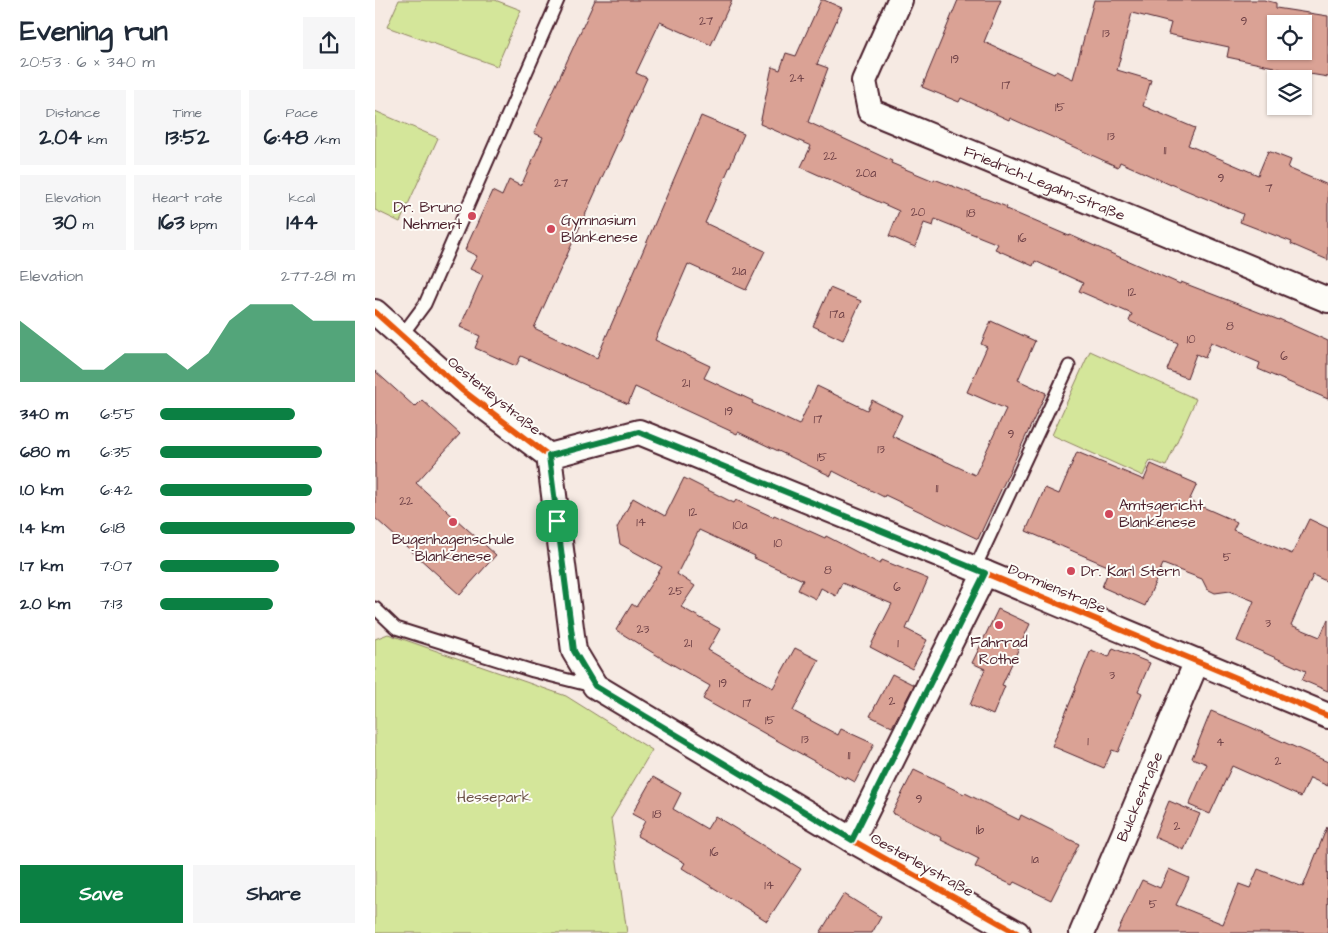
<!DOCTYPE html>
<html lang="en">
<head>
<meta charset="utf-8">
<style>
	:root { --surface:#fff; --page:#f6f6f7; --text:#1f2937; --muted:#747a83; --accent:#0b8043 }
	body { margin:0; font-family:"Architects Daughter",sans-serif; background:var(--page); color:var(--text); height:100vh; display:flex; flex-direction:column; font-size:19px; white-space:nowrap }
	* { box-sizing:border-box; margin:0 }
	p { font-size:16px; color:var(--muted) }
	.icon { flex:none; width:28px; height:28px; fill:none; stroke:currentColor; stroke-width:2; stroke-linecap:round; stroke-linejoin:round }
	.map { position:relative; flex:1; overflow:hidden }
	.side { display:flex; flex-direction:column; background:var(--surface); width:375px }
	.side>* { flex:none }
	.tools { position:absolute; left:892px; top:15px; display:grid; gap:10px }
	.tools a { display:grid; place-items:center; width:45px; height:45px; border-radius:0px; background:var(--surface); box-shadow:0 1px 4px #0004; font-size:25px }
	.pin { position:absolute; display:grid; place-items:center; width:42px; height:42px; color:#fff; margin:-21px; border-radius:10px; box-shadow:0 2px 8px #0006 }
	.round { display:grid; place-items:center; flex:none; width:52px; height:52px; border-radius:0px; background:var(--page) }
	.head { display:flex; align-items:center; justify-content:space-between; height:85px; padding:0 20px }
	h1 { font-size:28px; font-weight:700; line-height:38px }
	.figures { display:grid; grid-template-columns:repeat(3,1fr); gap:8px; height:85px; padding:5px 20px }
	.figures div { display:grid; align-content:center; border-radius:0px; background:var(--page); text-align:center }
	.figures b { font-size:21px; font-weight:700 }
	.figures small { font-size:14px; font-weight:400 }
	.figures p { font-size:14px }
	.chart { height:140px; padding:10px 20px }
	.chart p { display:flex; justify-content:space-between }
	.chart svg { width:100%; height:90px; margin-top:5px; fill:var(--accent); opacity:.7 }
	.action { display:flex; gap:10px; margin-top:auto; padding:10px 20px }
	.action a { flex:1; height:58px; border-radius:0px; background:var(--accent); color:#fff; font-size:20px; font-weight:700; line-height:58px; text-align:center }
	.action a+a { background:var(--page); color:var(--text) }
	ul { padding:0 20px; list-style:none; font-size:16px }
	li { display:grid; grid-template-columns:80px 60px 1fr; align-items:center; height:38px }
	li i { height:12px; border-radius:6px; background:var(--accent) }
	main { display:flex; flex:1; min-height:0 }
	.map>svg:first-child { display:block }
	.green { fill:#d4e69a; stroke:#8f8262 }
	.building { fill:#daa295; stroke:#4a1f2b; fill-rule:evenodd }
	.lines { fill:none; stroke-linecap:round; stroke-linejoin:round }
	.service-casing { stroke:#4a1f2b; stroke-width:15 }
	.minor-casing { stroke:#4a1f2b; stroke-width:28 }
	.service { stroke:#fdfcf7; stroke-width:11 }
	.minor { stroke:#fdfcf7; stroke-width:24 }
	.cycleway-casing { stroke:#fdfcf7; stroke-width:9 }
	.cycleway { stroke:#e8590c; stroke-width:6 }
	.route-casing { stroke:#fff; stroke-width:10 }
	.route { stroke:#0b8043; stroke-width:6 }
	.poi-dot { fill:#d1495b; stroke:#fdfcf7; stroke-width:2 }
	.labels { text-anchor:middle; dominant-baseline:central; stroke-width:4; stroke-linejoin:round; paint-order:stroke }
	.number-label { font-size:12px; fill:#6e4046 }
	.street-label { font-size:15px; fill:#4a1f2b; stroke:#fdfcf7 }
	.poi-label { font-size:15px; fill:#4a1f2b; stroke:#fdfcf7; text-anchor:start }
	.park-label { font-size:15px; fill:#6c5147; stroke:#fdfcf7 }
</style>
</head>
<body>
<main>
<section class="side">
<div class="head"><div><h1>Evening run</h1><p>20:53 · 6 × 340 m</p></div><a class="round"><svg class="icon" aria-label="share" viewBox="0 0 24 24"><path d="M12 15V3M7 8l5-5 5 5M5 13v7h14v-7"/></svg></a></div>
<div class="figures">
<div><p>Distance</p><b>2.04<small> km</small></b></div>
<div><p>Time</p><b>13:52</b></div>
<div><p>Pace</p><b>6:48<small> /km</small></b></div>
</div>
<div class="figures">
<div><p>Elevation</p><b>30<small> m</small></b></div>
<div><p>Heart rate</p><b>163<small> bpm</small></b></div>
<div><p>kcal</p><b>144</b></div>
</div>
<div class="chart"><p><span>Elevation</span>277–281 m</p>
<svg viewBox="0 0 160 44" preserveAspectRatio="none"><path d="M0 44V14L10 22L20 30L30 38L40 38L50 30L60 30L70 30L80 38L90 30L100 14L110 6L120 6L130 6L140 14L150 14L160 14V44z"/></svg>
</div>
<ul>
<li><b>340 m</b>6:55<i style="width:69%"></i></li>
<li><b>680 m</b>6:35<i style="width:83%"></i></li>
<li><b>1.0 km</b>6:42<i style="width:78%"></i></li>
<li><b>1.4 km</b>6:18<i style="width:100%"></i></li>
<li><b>1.7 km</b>7:07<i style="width:61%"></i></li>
<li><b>2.0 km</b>7:13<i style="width:58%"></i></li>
</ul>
<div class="action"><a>Save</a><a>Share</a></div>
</section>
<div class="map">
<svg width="953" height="933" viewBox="0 0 953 933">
	<rect width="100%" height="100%" fill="#f6eae3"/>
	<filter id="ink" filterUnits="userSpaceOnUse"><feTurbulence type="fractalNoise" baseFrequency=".02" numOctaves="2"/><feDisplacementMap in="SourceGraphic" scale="10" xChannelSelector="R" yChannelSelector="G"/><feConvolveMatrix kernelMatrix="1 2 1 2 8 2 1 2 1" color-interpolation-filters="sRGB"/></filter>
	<g filter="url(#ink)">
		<g class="green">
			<polygon points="24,0 120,0 146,10 122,66 12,27"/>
			<polygon points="0,111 63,138 25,222 0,210"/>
			<polygon points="715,351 821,399 791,466 775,460 768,476 677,435"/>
			<polygon points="13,634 191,696 277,750 236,819 252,933 0,933 0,639"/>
		</g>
		<g class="building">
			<polygon points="220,0 357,0 336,45 285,22 261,73 272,78 159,328 222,358 326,116 369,134 330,223 390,251 371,290 313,264 280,340 335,366 329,378 378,401 377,403 424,425 442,386 492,410 497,400 527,415 517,436 600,475 631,409 592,392 612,347 606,344 616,321 660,341 643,380 671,393 603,539 510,495 509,497 458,471 456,476 363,432 362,434 260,387 253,404 146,356 141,366 100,348 105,336 85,327 108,275 95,269 102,256 90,250 117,191 127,196 134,180 146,186 168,137 159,133"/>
			<polygon points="446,0 449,0 467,8 442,64 453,68 433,122 517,161 516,163 559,181 559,179 632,207 631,209 694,236 695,235 805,284 806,282 904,320 904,319 953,341 953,399 883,369 885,363 836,342 830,358 821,354 812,378 792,370 803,343 754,321 757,314 704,291 708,283 660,261 658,266 620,249 623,244 560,219 558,226 549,223 540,247 514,236 524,211 426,167 436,146 385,124 397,67 405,70 411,53 421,56"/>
			<path d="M583 0H626L609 42 679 74 681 71 698 79 719 0H889L901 3V8L953 16V77L898 68 899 67 852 57 854 47 793 34 796 23 757 13 742 70 776 80 768 106 820 128 813 145 883 175 893 151 916 160 913 168 953 185V260L916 244 917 242 865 222 868 214 796 184V185L745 162 743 167 635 118 634 120 586 98 584 102 547 87ZM901 24H929V51H901Z"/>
			<polygon points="455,288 486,301 468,340 438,326"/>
			<polygon points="0,371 40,407 47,400 85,434 41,483 121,555 85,595 0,518"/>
			<polygon points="702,452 769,480 776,464 822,484 814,501 862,522 858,530 917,554 934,519 953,528 953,582 938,575 916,625 945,637 953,619 953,691 927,680 931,671 862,641 879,601 855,591 840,593 832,589 827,579 788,564 770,606 727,587 735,567 651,531 670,488 684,494"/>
			<polygon points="309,478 359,503 361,500 398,517 399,515 450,538 451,536 505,564 507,560 553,579 531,629 552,640 537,669 495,647 517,604 467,583 461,596 446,588 441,599 423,590 428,580 379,558 380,556 324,530 302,574 320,586 306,607 345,629 333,650 398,688 420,648 444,660 418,711 463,735 466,729 499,744 480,782 471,777 471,779 328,699 335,686 288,659 241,630 257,604 261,607 287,567 245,544 242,528 258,498 290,516"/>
			<polygon points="623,609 655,624 627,685 630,686 618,715 595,705 610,669 597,663"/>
			<polygon points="738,648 775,663 763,691 767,693 743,752 737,750 729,768 677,746 701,688 700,688 716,650 734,657"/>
			<polygon points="517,674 539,685 517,727 495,716"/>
			<polygon points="836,711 873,726 953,762 953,786 935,778 926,797 857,766 835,814 814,805 832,764 817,758"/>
			<polygon points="539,770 589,794 590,793 644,820 646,815 704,844 676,900 639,882 637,885 600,867 604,859 566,840 567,838 517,813"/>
			<polygon points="278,777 306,793 298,809 332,829 340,816 426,869 392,921 307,868 310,863 262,836 270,821 257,814"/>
			<polygon points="794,801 825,814 809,850 779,837"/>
			<polygon points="952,827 953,933 742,933 767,880 785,888 794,869 814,878 801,905 848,924 864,884 875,888 883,869 928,887"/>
			<polygon points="469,894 506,917 497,933 445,933"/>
		</g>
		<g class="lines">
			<g class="service-casing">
				<g id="service">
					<polyline points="27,335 50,304 183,0"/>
					<polyline points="600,568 694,366"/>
					<polyline points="0,608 21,628 158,671 217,686"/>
				</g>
			</g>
			<g class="minor-casing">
				<g id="minor">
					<path id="s1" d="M525 0 489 81 495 111 953 300"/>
					<polyline points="0,312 87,390 174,456 199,651 220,686 477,840 642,933"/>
					<polyline points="174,456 264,432 610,573 953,716"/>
					<polyline points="477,840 610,573"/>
					<path id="s2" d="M707 933 822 661"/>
				</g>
			</g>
			<use href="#service" class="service"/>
			<use href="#minor" class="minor"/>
			<g class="cycleway-casing">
				<g id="cycleway">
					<polyline points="0,312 87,390 174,456 199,651 220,686 477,840 642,933"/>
					<polyline points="174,456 264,432 610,573 953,716"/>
				</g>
			</g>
			<use href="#cycleway" class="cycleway"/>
		</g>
	</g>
	<g class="lines" filter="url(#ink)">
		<g class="route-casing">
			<polygon id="route" points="264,432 610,573 477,840 220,686 199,651 174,456"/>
		</g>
		<use href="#route" class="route"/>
	</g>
	<g class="poi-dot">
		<circle cx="97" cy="216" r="5"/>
		<circle cx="176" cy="229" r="5"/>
		<circle cx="734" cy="514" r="5"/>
		<circle cx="78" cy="522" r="5"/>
		<circle cx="696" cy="571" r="5"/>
		<circle cx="624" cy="625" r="5"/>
	</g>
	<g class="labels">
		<g class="number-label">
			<text x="331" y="21">27</text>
			<text x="869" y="21">9</text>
			<text x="731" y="33">13</text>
			<text x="580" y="59">19</text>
			<text x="422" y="78">24</text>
			<text x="631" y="85">17</text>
			<text x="685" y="107">15</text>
			<text x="736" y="136">13</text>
			<text x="790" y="150">11</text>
			<text x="455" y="156">22</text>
			<text x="491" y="173">20a</text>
			<text x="846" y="178">9</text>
			<text x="186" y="183">27</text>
			<text x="894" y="188">7</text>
			<text x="543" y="212">20</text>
			<text x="596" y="213">18</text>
			<text x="647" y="238">16</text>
			<text x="364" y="271">21a</text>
			<text x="757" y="292">12</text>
			<text x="462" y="314">17a</text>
			<text x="855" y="326">8</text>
			<text x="816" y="339">10</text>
			<text x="909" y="356">6</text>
			<text x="311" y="383">21</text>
			<text x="354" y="411">19</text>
			<text x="443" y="419">17</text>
			<text x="636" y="434">9</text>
			<text x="506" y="449">13</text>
			<text x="447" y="457">15</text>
			<text x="562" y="488">11</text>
			<text x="31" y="501">22</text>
			<text x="318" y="512">12</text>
			<text x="266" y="522">14</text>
			<text x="365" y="525">10a</text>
			<text x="403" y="543">10</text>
			<text x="852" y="557">5</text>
			<text x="453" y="570">8</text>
			<text x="522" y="587">6</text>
			<text x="301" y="591">25</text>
			<text x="893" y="623">3</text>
			<text x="268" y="629">23</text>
			<text x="313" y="643">21</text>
			<text x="523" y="643">1</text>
			<text x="737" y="675">3</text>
			<text x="348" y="683">19</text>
			<text x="517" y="701">2</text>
			<text x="372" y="703">17</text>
			<text x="395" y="720">15</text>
			<text x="430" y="739">13</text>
			<text x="713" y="741">1</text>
			<text x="845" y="742">4</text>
			<text x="474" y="755">11</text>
			<text x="903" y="761">2</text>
			<text x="544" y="799">9</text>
			<text x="282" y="814">18</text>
			<text x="802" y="826">2</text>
			<text x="605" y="830">1b</text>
			<text x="339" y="852">16</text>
			<text x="660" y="859">1a</text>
			<text x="394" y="885">14</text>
			<text x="778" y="904">5</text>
		</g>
		<g class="street-label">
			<text stroke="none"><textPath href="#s1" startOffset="308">Friedrich-Legahn-Straße</textPath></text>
			<text transform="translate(119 396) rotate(39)">Oesterleystraße</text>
			<text transform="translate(682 589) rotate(23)">Dormienstraße</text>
			<text stroke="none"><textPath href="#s2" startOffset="148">Bulckestraße</textPath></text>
			<text transform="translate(547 865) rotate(29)">Oesterleystraße</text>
		</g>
		<g class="poi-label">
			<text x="87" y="207" text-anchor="end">Dr. Bruno<tspan x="87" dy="17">Nehmert</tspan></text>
			<text x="186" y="220">Gymnasium<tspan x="186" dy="17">Blankenese</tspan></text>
			<text x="744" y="505">Amtsgericht<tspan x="744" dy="17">Blankenese</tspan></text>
			<text x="78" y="539" text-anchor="middle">Bugenhagenschule<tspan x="78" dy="17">Blankenese</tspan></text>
			<text x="706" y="571">Dr. Karl Stern</text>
			<text x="624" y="642" text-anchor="middle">Fahrrad<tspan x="624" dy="17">Rothe</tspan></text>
		</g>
		<g class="park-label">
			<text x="119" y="797">Hessepark</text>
		</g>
	</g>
</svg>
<div class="tools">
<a><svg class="icon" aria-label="locate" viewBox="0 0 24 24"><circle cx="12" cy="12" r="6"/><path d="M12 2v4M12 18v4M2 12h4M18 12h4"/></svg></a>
<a><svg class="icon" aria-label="layers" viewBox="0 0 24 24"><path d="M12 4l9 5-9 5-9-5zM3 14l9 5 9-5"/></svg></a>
</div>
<div class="pin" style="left:182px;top:521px;background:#1e9e55"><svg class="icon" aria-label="arrive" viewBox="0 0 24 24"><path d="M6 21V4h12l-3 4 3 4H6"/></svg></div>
</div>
</main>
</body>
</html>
